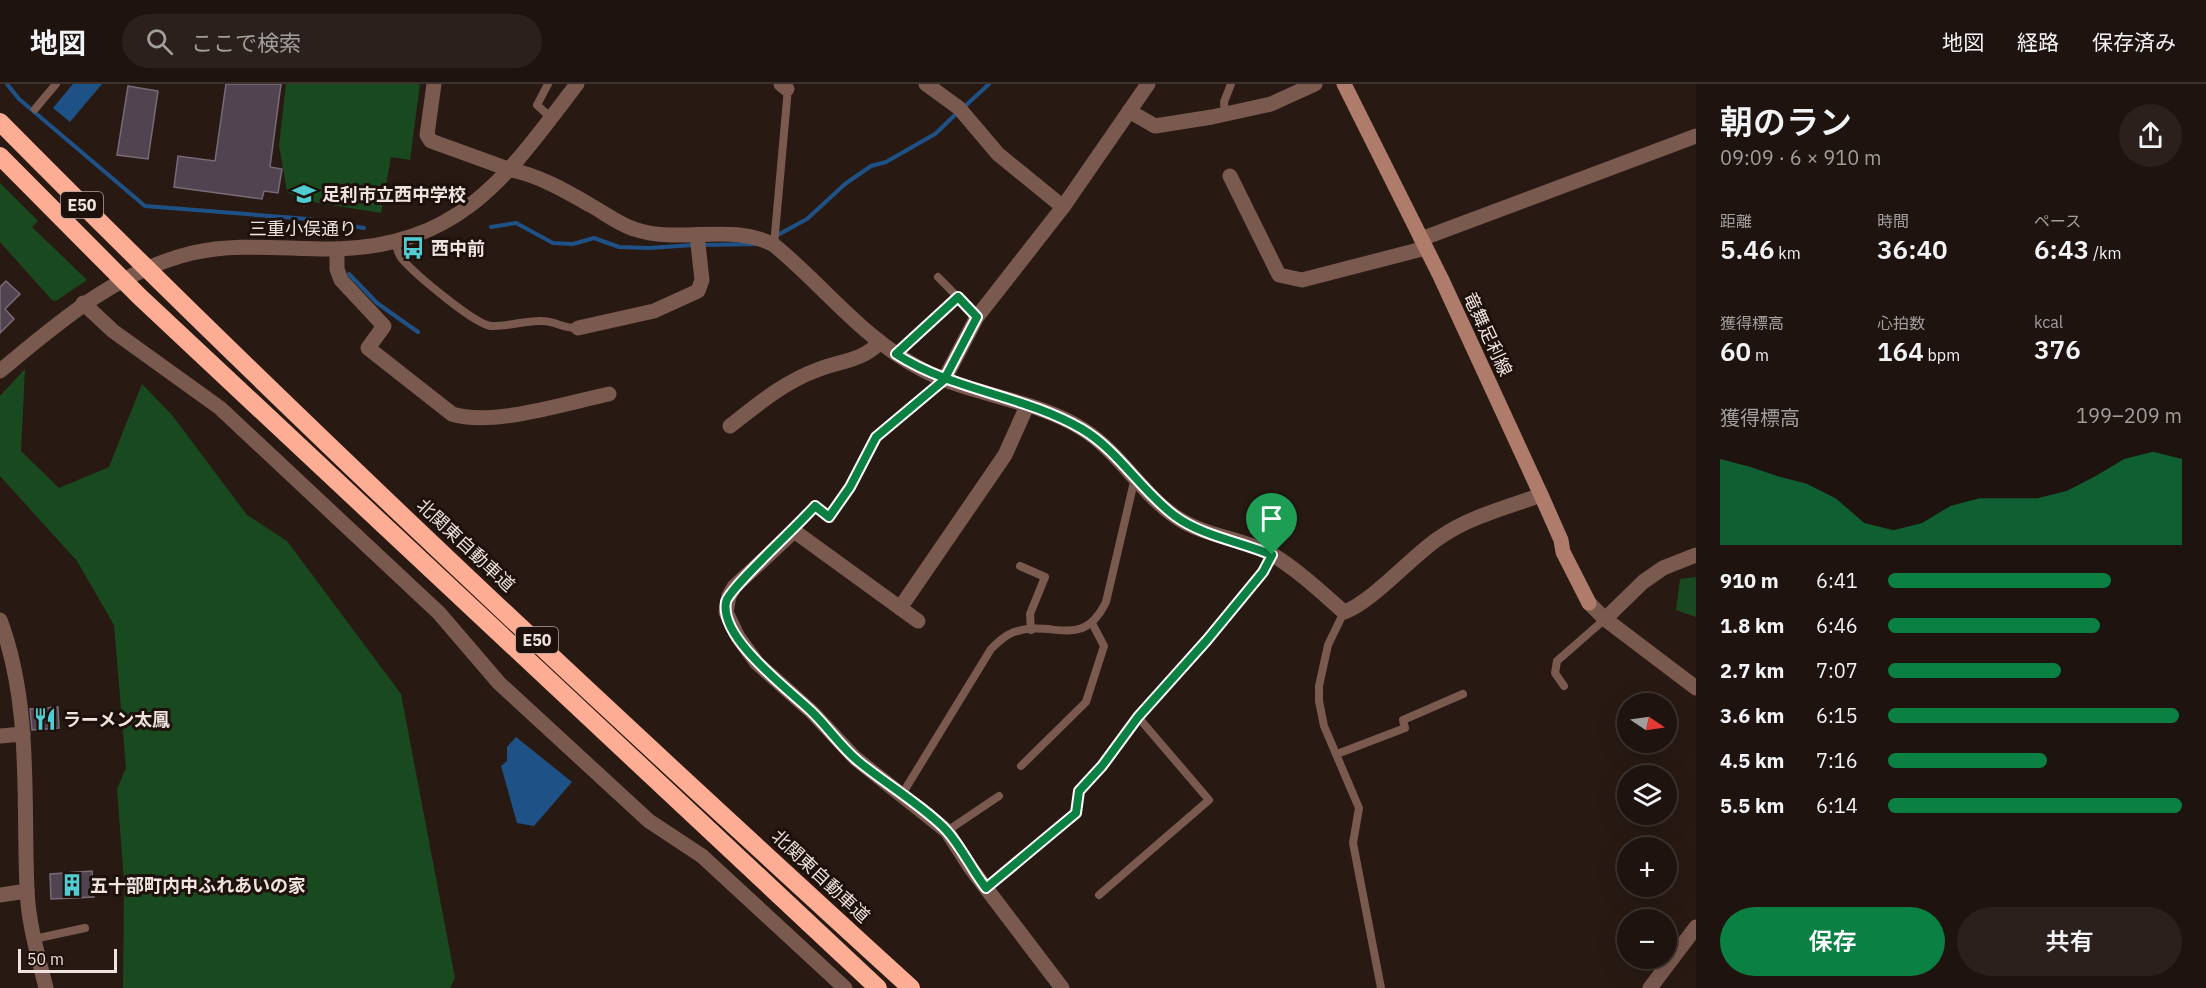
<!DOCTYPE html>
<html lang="ja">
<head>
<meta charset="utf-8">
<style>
	:root { --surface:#1e130e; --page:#2b201c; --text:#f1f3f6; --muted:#a19e9e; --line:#3c322e; --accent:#0b8043 }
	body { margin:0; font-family:"IBM Plex Sans","Noto Sans JP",sans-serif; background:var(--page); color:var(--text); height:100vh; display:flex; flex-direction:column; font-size:22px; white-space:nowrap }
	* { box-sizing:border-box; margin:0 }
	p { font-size:20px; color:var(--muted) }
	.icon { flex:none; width:33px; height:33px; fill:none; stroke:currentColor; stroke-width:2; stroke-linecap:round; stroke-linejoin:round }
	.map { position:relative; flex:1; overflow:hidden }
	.drawer { display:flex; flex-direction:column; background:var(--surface); width:510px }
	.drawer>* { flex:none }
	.needle { width:39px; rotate:103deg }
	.tools { position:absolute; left:1617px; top:609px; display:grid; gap:12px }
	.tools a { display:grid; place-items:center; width:60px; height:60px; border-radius:50%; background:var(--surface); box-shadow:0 6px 24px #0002,0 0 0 2px var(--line); font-size:30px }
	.scale { position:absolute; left:18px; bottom:15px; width:99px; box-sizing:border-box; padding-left:6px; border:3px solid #eee3df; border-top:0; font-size:16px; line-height:21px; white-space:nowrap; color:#eee3df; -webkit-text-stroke:4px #1e100b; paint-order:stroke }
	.pin { position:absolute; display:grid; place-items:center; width:51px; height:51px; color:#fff; margin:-62px -26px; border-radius:50% 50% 50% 0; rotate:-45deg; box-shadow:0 0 6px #0007 }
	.pin .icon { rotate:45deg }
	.round { display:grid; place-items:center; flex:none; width:63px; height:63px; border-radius:32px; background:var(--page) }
	.head { display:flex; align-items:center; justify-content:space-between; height:102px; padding:0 24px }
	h1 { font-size:33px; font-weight:600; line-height:45px }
	.figures { display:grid; grid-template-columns:repeat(3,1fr); gap:9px; height:102px; padding:6px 24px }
	.figures div { display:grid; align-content:center }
	.figures b { font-size:26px; font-weight:600 }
	.figures small { font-size:16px; font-weight:400 }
	.figures p { font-size:16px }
	.chart { height:168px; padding:12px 24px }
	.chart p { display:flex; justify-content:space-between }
	.chart svg { width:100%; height:108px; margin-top:6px; fill:var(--accent); opacity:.7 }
	.primary-button { display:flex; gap:12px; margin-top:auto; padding:12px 24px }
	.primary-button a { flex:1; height:69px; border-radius:36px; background:var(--accent); color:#fff; font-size:24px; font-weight:600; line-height:69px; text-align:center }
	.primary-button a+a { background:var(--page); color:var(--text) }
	ul { padding:0 24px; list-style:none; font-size:20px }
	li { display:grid; grid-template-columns:96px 72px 1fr; align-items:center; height:45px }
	li i { height:15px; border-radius:8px; background:var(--accent) }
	header { display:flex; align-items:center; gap:36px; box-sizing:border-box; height:84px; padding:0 30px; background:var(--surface); border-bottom:2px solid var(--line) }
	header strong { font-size:28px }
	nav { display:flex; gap:33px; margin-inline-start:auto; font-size:21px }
	.search { width:420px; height:54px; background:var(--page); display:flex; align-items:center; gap:15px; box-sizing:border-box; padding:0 21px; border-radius:33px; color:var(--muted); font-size:22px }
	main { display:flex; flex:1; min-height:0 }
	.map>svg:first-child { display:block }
	.green { fill:#194a1f }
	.water { fill:#1e5286 }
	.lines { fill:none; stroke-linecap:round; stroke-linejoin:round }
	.stream { stroke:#1e5286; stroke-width:4 }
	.building { fill:#514450; stroke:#786b78; stroke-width:1.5 }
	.service { stroke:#7a594f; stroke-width:8 }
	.minor { stroke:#7a594f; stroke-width:15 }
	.tertiary { stroke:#7a594f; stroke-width:15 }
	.secondary { stroke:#af7b6b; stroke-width:15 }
	.motorway { stroke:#fead95; stroke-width:18 }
	.route-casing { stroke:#fff; stroke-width:12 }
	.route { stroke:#0b8043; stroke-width:8 }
	.labels { text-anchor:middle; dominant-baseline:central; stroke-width:6; stroke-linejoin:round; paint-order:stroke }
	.shield { fill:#1e100b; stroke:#b0a49f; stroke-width:1.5 }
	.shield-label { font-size:16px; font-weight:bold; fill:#eee3df }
	.poi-label { font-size:18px; font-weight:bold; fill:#eee3df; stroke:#1e100b; text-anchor:start }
	.street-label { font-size:18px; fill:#eee3df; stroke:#1e100b }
</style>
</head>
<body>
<header>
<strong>地図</strong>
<div class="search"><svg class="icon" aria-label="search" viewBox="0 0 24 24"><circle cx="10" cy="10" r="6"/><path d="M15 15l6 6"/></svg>ここで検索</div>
<nav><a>地図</a><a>経路</a><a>保存済み</a></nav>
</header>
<main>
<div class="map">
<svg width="1696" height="904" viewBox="0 0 1696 904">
	<rect width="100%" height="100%" fill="#281913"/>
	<g class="green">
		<polygon points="286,0 420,0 410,76 391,73 381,129 307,117 287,108 279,61"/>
		<polygon points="0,99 38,137 32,143 87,196 56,217 52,216 0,158"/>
		<polygon points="25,285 21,367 59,404 109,383 142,300 172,331 247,431 287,457 401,610 455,894 450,904 123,904 124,797 117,705 126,684 114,541 77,477 0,392 0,312"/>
		<polygon points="1696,493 1696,533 1676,526 1680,495"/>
	</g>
	<g class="water">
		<polygon points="73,0 102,0 70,38 53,24"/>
		<polygon points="516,653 572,698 534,742 517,739 501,682 507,677 507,663"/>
	</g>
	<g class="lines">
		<g class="stream">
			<polyline points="7,0 19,15 145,122 308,135 364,144"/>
			<polyline points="963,24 989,0"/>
			<polyline points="491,143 516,139 553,159 573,160 594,154 619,163 649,164 694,161"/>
			<polyline points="774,153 807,135 845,100 871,82 886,78 935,50 957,29"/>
			<polyline points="702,161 760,160"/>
			<polyline points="349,190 377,219 418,248"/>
		</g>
	</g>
	<g class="building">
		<polygon points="226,0 281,0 270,83 282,85 278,109 264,107 262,115 174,103 178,72 215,77"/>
		<polygon points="128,2 158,7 148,75 117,71"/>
		<polygon points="6,197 20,210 5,225 14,235 0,249 0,203"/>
		<polygon points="58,623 59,644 32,646 30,625"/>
		<polygon points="92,787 94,813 51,815 50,790"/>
	</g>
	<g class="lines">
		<g class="service">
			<polyline points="548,0 537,21 551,34"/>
			<polyline points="35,25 56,0"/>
			<polyline points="1225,31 1224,18 1231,0"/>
			<path d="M395 158C397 164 398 170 402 175 415 190 474 240 491 242 508 243 525 236 542 237 555 237 564 245 578 244"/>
			<polyline points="774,161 788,4"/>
			<polyline points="938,193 977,233"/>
			<polyline points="896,270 958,213"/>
			<polyline points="794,447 815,422 829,433 850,403 876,353 944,296"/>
			<polyline points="1020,482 1045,493 1030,530 1031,546"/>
			<polyline points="1344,528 1328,561 1319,602 1319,617 1324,642 1359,724 1353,759 1381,904"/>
			<polyline points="1564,602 1555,589 1557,577 1605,535"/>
			<polyline points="1337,670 1405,644 1403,636 1463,610"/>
			<polyline points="1021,682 1086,618 1104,562 1092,539"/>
			<path d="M901 712 991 565C998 558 1005 551 1014 548 1054 535 1082 567 1106 518L1133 402 1137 397"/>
			<polyline points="947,747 999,712"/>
			<polyline points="986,803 1076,729 1079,707 1102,682 1138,633 1207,556 1263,488 1272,471"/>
			<polyline points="1099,811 1209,716 1138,633"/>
			<polyline points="34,855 85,844"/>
		</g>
		<g class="minor">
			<polyline points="434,0 427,51 431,57 511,86"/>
			<polyline points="781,0 787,5"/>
			<polyline points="926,0 959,24 998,70 1063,123"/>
			<polyline points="1129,27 1155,42 1212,33 1271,20 1315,0"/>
			<polyline points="1230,92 1279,191 1302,196 1426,164"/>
			<polyline points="1421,155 1696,52"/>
			<path d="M337 165V185L341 196 384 242 368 264 452 330C492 343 566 319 609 310"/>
			<polyline points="83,219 113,247 220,324 439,529 499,599 649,737 702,772 845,904"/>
			<polyline points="578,244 654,227 698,207 702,196 697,151"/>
			<polyline points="944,296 977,233 1063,123 1148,0"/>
			<path d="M730 342C757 321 784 298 817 286 839 277 863 277 880 258"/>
			<polyline points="900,524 1005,371 1027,322"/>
			<polyline points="1605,535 1643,498 1663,484 1696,471"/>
			<path d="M0 536C32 621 23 716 27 805 28 838 38 872 46 904"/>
			<polyline points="918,537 794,447 734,503 729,512 726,528 738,553 757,579 812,628 855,674 947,747 970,783 1062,904"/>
			<polyline points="0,652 23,650"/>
			<polyline points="0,811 27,807"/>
			<polyline points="1650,904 1696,843"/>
		</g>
		<g class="tertiary">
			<path d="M511 86C538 91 566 107 590 121 605 129 618 140 634 145 680 161 731 138 774 161 824 202 864 256 923 286 973 312 1036 315 1084 346 1120 369 1141 409 1176 433 1205 453 1243 454 1273 471 1299 487 1321 508 1344 528 1370 520 1413 471 1439 454 1468 433 1508 423 1541 411"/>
			<path d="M0 287C58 239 117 187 192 169 240 158 289 166 337 165 463 161 508 90 577 0"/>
			<polyline points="1589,519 1605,535 1696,604"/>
		</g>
		<polyline class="secondary" points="1344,0 1441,194 1541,411 1561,456 1563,468 1589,519"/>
		<g class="motorway">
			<path d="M0 38C295 336 602 622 911 904"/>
			<polyline points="0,72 139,212 878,904"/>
		</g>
	</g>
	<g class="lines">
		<g class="route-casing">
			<path id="route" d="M1272 471C1242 458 1202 452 1175 432 1141 407 1119 367 1082 345 1024 311 953 307 896 270L958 213 977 233 944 296 876 353 850 403 829 433 815 422C800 440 729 504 726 518 719 554 788 605 811 627 827 642 840 662 858 677 883 698 926 724 947 747 962 764 972 786 986 804L1076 729 1079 707 1102 682 1138 633 1207 556 1263 488 1272 471"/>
		</g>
		<use href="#route" class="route"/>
	</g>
	<defs>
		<g id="school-bare" transform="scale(1.8)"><path d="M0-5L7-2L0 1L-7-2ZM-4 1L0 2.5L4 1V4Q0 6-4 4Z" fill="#51ccd2" stroke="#1e100b" stroke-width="2.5" paint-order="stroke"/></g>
		<g id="bus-bare" transform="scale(1.8)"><path d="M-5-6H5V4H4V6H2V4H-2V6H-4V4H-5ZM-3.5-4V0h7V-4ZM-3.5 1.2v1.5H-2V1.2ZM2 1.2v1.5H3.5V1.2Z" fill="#51ccd2" stroke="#1e100b" stroke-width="2.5" paint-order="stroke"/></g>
		<g id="restaurant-bare" transform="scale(1.8)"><path d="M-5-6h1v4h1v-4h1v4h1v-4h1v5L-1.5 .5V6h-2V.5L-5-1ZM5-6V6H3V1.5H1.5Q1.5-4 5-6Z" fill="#51ccd2" stroke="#1e100b" stroke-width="2.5" paint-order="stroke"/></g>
		<g id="building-bare" transform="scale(1.8)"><path d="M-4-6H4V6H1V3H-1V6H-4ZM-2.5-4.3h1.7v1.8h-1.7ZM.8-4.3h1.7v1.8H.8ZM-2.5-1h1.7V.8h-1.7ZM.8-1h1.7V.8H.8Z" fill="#51ccd2" stroke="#1e100b" stroke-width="2.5" paint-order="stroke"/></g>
	</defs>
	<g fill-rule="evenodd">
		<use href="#school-bare" x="304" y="110"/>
		<use href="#bus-bare" x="413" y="164"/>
		<use href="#restaurant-bare" x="45" y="635"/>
		<use href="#building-bare" x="72" y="801"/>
	</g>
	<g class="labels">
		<g class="shield">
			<rect x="61" y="108" width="42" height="26" rx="4.5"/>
			<rect x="516" y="543" width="42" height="26" rx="4.5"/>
		</g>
		<g class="shield-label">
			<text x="82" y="121">E50</text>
			<text x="537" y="556">E50</text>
		</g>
		<g class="poi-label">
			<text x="322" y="110">足利市立西中学校</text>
			<text x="431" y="164">西中前</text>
			<text x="63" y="635">ラーメン太鳳</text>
			<text x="90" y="801">五十部町内中ふれあいの家</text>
		</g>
		<g class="street-label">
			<text x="303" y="144">三重小俣通り</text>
			<text transform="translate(1488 250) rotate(65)">竜舞足利線</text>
			<text transform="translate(466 461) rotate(43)">北関東自動車道</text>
			<text transform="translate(821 792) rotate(43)">北関東自動車道</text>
		</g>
	</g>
</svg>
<div class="tools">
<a><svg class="needle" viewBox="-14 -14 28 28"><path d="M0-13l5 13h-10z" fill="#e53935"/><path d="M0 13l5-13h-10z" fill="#a19e9e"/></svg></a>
<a><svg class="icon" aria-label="layers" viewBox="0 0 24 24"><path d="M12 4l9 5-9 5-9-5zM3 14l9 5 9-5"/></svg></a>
<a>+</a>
<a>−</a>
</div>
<div class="scale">50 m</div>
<div class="pin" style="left:1272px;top:471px;background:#1e9e55"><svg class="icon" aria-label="arrive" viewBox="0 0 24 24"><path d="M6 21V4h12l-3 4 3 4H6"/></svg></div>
</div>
<section class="drawer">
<div class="head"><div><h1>朝のラン</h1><p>09:09 · 6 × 910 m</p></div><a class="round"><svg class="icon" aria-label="share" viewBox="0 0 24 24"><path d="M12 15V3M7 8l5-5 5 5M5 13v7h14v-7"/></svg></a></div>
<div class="figures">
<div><p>距離</p><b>5.46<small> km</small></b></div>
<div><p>時間</p><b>36:40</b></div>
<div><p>ペース</p><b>6:43<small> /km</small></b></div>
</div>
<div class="figures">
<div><p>獲得標高</p><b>60<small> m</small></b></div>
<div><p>心拍数</p><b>164<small> bpm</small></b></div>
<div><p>kcal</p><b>376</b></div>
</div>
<div class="chart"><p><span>獲得標高</span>199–209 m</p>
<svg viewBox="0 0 160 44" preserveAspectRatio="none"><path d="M0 44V9L10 12L20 16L30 19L40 25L50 35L60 38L70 35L80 28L90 25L100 25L110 25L120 22L130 16L140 9L150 6L160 9V44z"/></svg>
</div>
<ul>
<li><b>910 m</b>6:41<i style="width:76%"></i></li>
<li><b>1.8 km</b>6:46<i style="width:72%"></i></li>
<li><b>2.7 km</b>7:07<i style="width:59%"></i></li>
<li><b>3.6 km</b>6:15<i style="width:99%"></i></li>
<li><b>4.5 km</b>7:16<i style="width:54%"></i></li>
<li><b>5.5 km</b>6:14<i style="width:100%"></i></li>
</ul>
<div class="primary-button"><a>保存</a><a>共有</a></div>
</section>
</main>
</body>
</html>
